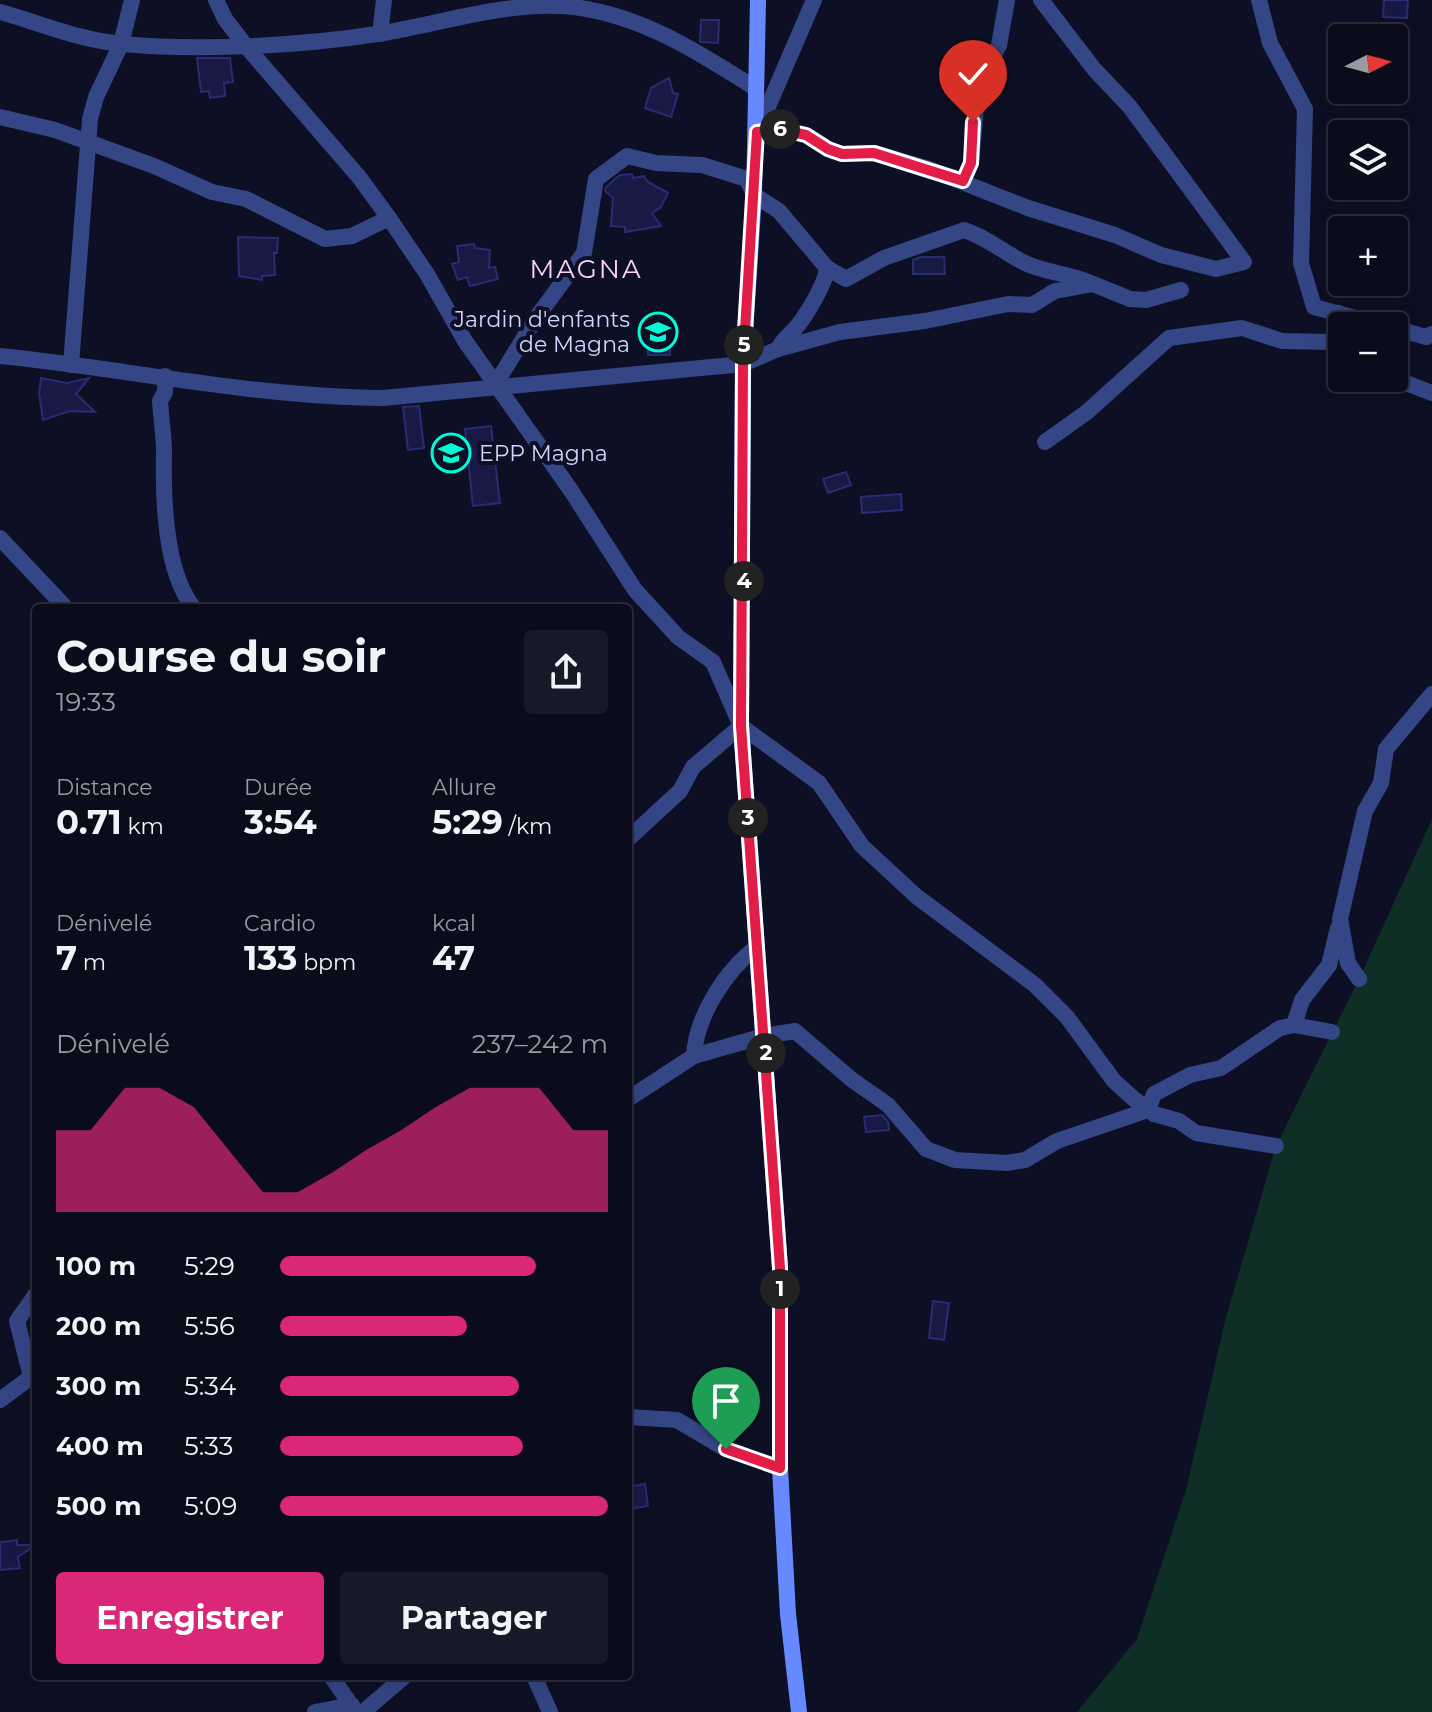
<!DOCTYPE html>
<html lang="fr">
<head>
<meta charset="utf-8">
<style>
	:root { --surface:#0a0b1b; --page:#181928; --text:#f1f3f6; --muted:#999ba3; --line:#2a2b3a; --accent:#db2777 }
	body { margin:0; font-family:Montserrat,sans-serif; background:var(--page); color:var(--text); height:100vh; display:flex; flex-direction:column; font-size:30px; white-space:nowrap }
	* { box-sizing:border-box; margin:0 }
	p { font-size:26px; color:var(--muted) }
	.icon { flex:none; width:44px; height:44px; fill:none; stroke:currentColor; stroke-width:2; stroke-linecap:round; stroke-linejoin:round }
	.map { position:relative; flex:1; overflow:hidden }
	.side { position:absolute; left:32px; top:604px; width:600px; height:1076px; display:flex; flex-direction:column; background:var(--surface); border-radius:8px; box-shadow:0 8px 32px #0002,0 0 0 2px var(--line) }
	.side>* { flex:none }
	.needle { width:52px; rotate:84deg }
	.tools { position:absolute; left:1328px; top:24px; display:grid; gap:16px }
	.tools a { display:grid; place-items:center; width:80px; height:80px; border-radius:8px; background:var(--surface); box-shadow:0 8px 32px #0002,0 0 0 2px var(--line); font-size:40px }
	.pin { position:absolute; display:grid; place-items:center; width:68px; height:68px; color:#fff; margin:-82px -34px; border-radius:50% 50% 50% 0; rotate:-45deg; box-shadow:0 0 8px #0007 }
	.pin .icon { rotate:45deg }
	.km { position:absolute; width:40px; height:40px; margin:-20px; border-radius:50%; background:#222; color:#fff; font-size:22px; line-height:40px; text-align:center }
	.round { display:grid; place-items:center; flex:none; width:84px; height:84px; border-radius:8px; background:var(--page) }
	.summary { display:flex; align-items:center; justify-content:space-between; height:136px; padding:0 24px }
	h1 { font-size:44px; font-weight:700; line-height:60px }
	.metrics { display:grid; grid-template-columns:repeat(3,1fr); gap:12px; height:136px; padding:8px 24px }
	.metrics div { display:grid; align-content:center }
	.metrics b { font-size:34px; font-weight:700 }
	.metrics small { font-size:22px; font-weight:400 }
	.metrics p { font-size:22px }
	.chart { height:224px; padding:16px 24px }
	.chart p { display:flex; justify-content:space-between }
	.chart svg { width:100%; height:144px; margin-top:8px; fill:var(--accent); opacity:.7 }
	.primary-button { display:flex; gap:16px; margin-top:auto; padding:16px 24px }
	.primary-button a { flex:1; height:92px; border-radius:8px; background:var(--accent); color:#fff; font-size:32px; font-weight:700; line-height:92px; text-align:center }
	.primary-button a+a { background:var(--page); color:var(--text) }
	ul { padding:0 24px; list-style:none; font-size:26px }
	li { display:grid; grid-template-columns:128px 96px 1fr; align-items:center; height:60px }
	li i { height:20px; border-radius:10px; background:var(--accent) }
	.map>svg:first-child { display:block }
	.green { fill:#0f2e25 }
	.building { fill:#181a46; stroke:#282c73; stroke-width:2 }
	.lines { fill:none; stroke-linecap:round; stroke-linejoin:round }
	.street { stroke:#354686; stroke-width:16 }
	.secondary { stroke:#6789ff; stroke-width:16 }
	.route-casing { stroke:#fff; stroke-width:16 }
	.route { stroke:#e11d48; stroke-width:10 }
	.labels { text-anchor:middle; dominant-baseline:central; stroke-width:8; stroke-linejoin:round; paint-order:stroke }
	.poi-label { font-size:22px; fill:#d0d6ff; stroke:#0d0f24; text-anchor:end }
	.quarter-label { font-size:26px; letter-spacing:2px; fill:#ffd2fa; stroke:#0d0f24 }
</style>
</head>
<body>
<div class="map">
<svg width="1432" height="1712" viewBox="0 0 1432 1712">
	<rect width="100%" height="100%" fill="#0d0f24"/>
	<polygon class="green" points="1432,819 1432,1712 1077,1712 1137,1639 1186,1490 1226,1317 1276,1146 1359,979"/>
	<g class="building">
		<polygon points="1384,0 1408,0 1407,18 1383,17"/>
		<polygon points="701,20 719,20 718,43 700,42"/>
		<polygon points="197,58 230,58 233,82 224,83 225,96 210,98 209,91 201,92"/>
		<polygon points="669,78 673,93 678,94 671,117 645,108 651,88"/>
		<polygon points="632,174 633,178 644,176 648,182 668,193 661,207 652,213 661,226 625,232 625,227 611,226 613,198 605,191 606,187 620,175"/>
		<polygon points="238,237 278,238 277,253 274,253 275,275 262,276 262,280 239,276"/>
		<polygon points="474,244 475,248 490,250 489,268 495,267 498,279 470,286 467,277 458,280 452,264 459,262 457,246"/>
		<polygon points="920,257 944,257 945,274 913,274 913,260"/>
		<polygon points="648,323 671,323 670,355 648,355"/>
		<polygon points="41,378 67,383 89,378 76,394 95,412 70,411 43,420 39,393"/>
		<polygon points="419,406 424,448 408,450 403,407"/>
		<polygon points="491,426 500,503 473,506 465,429"/>
		<polygon points="846,472 851,485 828,493 823,479"/>
		<polygon points="901,494 902,510 862,513 861,497"/>
		<polygon points="882,1115 888,1122 889,1130 866,1132 864,1117"/>
		<polygon points="933,1301 949,1303 944,1340 929,1338"/>
		<polygon points="645,1484 648,1506 628,1509 628,1487"/>
		<polygon points="17,1540 17,1545 36,1545 18,1557 20,1568 0,1570 0,1542"/>
	</g>
	<g class="lines">
		<g class="street">
			<polyline points="216,0 225,19 245,45 359,177 389,218 427,274 465,341 570,489 635,590 678,637 713,662 741,726 819,783 862,846 916,896 1035,985 1067,1017 1114,1081 1134,1099 1154,1114 1179,1121 1196,1133 1276,1146"/>
			<polyline points="1259,0 1270,43 1305,109 1301,263 1314,307 1386,326"/>
			<path d="M0 12C40 23 82 41 123 44 201 51 300 46 377 34 442 24 507 0 574 7 643 16 698 52 755 88"/>
			<polyline points="380,34 384,0"/>
			<polyline points="0,117 55,130 154,166 212,192 246,199 325,239 352,236 389,218"/>
			<polyline points="757,132 779,129 806,135 828,149 842,154 874,153 929,169 1028,208 1115,235 1161,255 1216,269 1244,262 1130,107 1094,69 1041,0"/>
			<polyline points="757,132 814,0"/>
			<polyline points="963,181 971,163 978,86 999,45 1007,0"/>
			<path d="M827 268 846 279 884 258 964 230C987 237 1004 253 1025 263 1043 272 1070 274 1091 283"/>
			<polyline points="1339,313 1333,342 1342,350"/>
			<polyline points="1394,328 1426,337 1432,334"/>
			<path d="M0 356C128 369 254 397 383 398L743 364 778 349 840 332 925 321 1008 304 1032 305 1055 291 1093 284 1130 299 1146 300 1181 290"/>
			<polyline points="71,365 90,119 96,97 121,44 132,0"/>
			<path d="M165 376V392L160 401C161 418 164 435 164 451 163 496 164 572 194 608"/>
			<polyline points="1393,378 1432,393"/>
			<path d="M495 385 536 318 584 253 596 179 627 156 656 163 702 165 747 179 754 195 779 211 827 268C826 283 805 318 794 330 787 337 783 339 778 349"/>
			<polyline points="1045,442 1087,412 1169,338 1242,328 1282,341 1333,342"/>
			<polyline points="0,538 66,608"/>
			<polyline points="628,839 680,791 693,767 741,726"/>
			<polyline points="1359,979 1348,963 1340,919 1365,811 1381,783 1386,749 1432,694"/>
			<polyline points="1294,1025 1302,1000 1329,965 1338,928"/>
			<path d="M694 1056C696 1016 726 970 757 947"/>
			<polyline points="628,1099 694,1056 764,1036 795,1031 851,1079 888,1105 926,1149 955,1160 1007,1163 1025,1160 1057,1141 1148,1110 1154,1094 1190,1075 1221,1068 1280,1028 1294,1025 1332,1032"/>
			<polyline points="0,1400 31,1377 17,1321 36,1294"/>
			<polyline points="628,1417 677,1420 726,1449 780,1468"/>
			<polyline points="331,1676 356,1712"/>
			<polyline points="534,1676 550,1712"/>
			<polyline points="315,1712 352,1705"/>
			<polyline points="363,1712 405,1676"/>
		</g>
		<polyline class="secondary" points="758,0 754,195 743,364 741,726 780,1268 780,1468 788,1614 799,1712"/>
	</g>
	<g class="lines">
		<g class="route-casing">
			<polyline id="route" points="726,1449 780,1468 780,1268 741,726 743,364 757,132 779,129 806,135 828,149 842,154 874,153 963,181 971,163 973,122"/>
		</g>
		<use href="#route" class="route"/>
	</g>
	<defs>
		<g id="school-ring" transform="scale(2)"><circle r="9.5" fill="#0d0f24" stroke="#00fbd4" stroke-width="1.5"/><path d="M0-5L7-2L0 1L-7-2ZM-4 1L0 2.5L4 1V4Q0 6-4 4Z" fill="#00fbd4"/></g>
	</defs>
	<g fill-rule="evenodd">
		<use href="#school-ring" x="658" y="332"/>
		<use href="#school-ring" x="451" y="453"/>
	</g>
	<g class="labels">
		<g class="poi-label">
			<text x="630" y="319">Jardin d'enfants<tspan x="630" dy="25">de Magna</tspan></text>
			<text x="479" y="453" text-anchor="start">EPP Magna</text>
		</g>
		<g class="quarter-label">
			<text x="586" y="269">MAGNA</text>
		</g>
	</g>
</svg>
<div class="tools">
<a><svg class="needle" viewBox="-14 -14 28 28"><path d="M0-13l5 13h-10z" fill="#e53935"/><path d="M0 13l5-13h-10z" fill="#999ba3"/></svg></a>
<a><svg class="icon" aria-label="layers" viewBox="0 0 24 24"><path d="M12 4l9 5-9 5-9-5zM3 14l9 5 9-5"/></svg></a>
<a>+</a>
<a>−</a>
</div>
<div class="pin" style="left:726px;top:1449px;background:#1e9e55"><svg class="icon" aria-label="arrive" viewBox="0 0 24 24"><path d="M6 21V4h12l-3 4 3 4H6"/></svg></div>
<div class="pin" style="left:973px;top:122px;background:#d93025"><svg class="icon" aria-label="check" viewBox="0 0 24 24"><path d="M5 12l5 5 9-10"/></svg></div>
<b class="km" style="left:780px;top:1289px">1</b>
<b class="km" style="left:766px;top:1053px">2</b>
<b class="km" style="left:748px;top:818px">3</b>
<b class="km" style="left:744px;top:581px">4</b>
<b class="km" style="left:744px;top:345px">5</b>
<b class="km" style="left:780px;top:129px">6</b>
<section class="side">
<div class="summary"><div><h1>Course du soir</h1><p>19:33</p></div><a class="round"><svg class="icon" aria-label="share" viewBox="0 0 24 24"><path d="M12 15V3M7 8l5-5 5 5M5 13v7h14v-7"/></svg></a></div>
<div class="metrics">
<div><p>Distance</p><b>0.71<small> km</small></b></div>
<div><p>Durée</p><b>3:54</b></div>
<div><p>Allure</p><b>5:29<small> /km</small></b></div>
</div>
<div class="metrics">
<div><p>Dénivelé</p><b>7<small> m</small></b></div>
<div><p>Cardio</p><b>133<small> bpm</small></b></div>
<div><p>kcal</p><b>47</b></div>
</div>
<div class="chart"><p><span>Dénivelé</span>237–242 m</p>
<svg viewBox="0 0 160 44" preserveAspectRatio="none"><path d="M0 44V19L10 19L20 6L30 6L40 12L50 25L60 38L70 38L80 32L90 25L100 19L110 12L120 6L130 6L140 6L150 19L160 19V44z"/></svg>
</div>
<ul>
<li><b>100 m</b>5:29<i style="width:78%"></i></li>
<li><b>200 m</b>5:56<i style="width:57%"></i></li>
<li><b>300 m</b>5:34<i style="width:73%"></i></li>
<li><b>400 m</b>5:33<i style="width:74%"></i></li>
<li><b>500 m</b>5:09<i style="width:100%"></i></li>
</ul>
<div class="primary-button"><a>Enregistrer</a><a>Partager</a></div>
</section>
</div>
</body>
</html>
